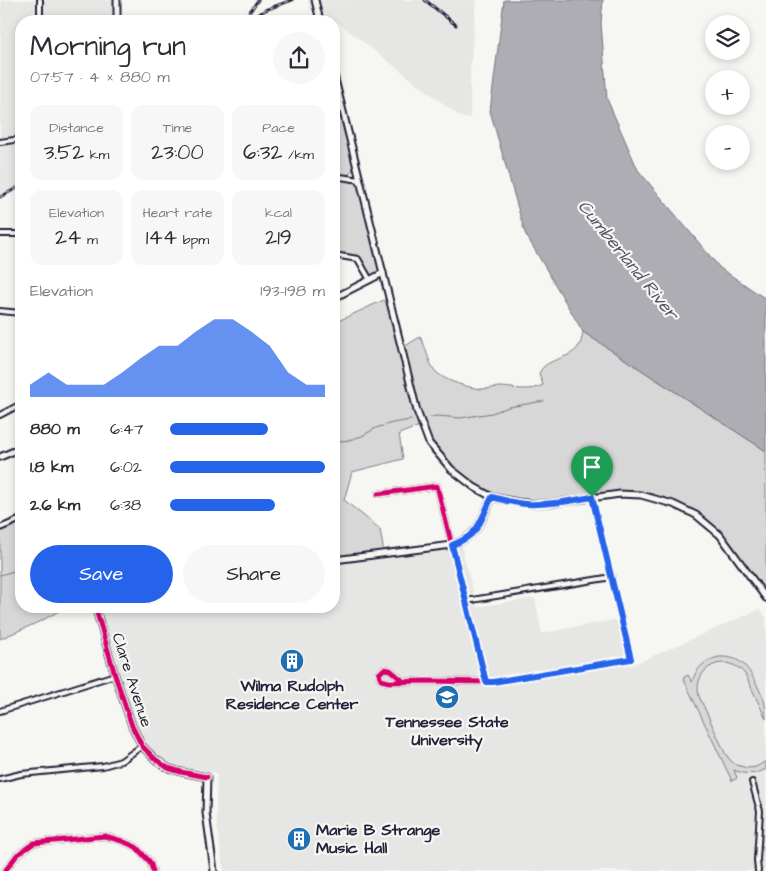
<!DOCTYPE html>
<html lang="en">
<head>
<meta charset="utf-8">
<style>
	:root { --surface:#fff; --page:#f7f7f7; --text:#2b2b33; --muted:#7c7c81; --accent:#2563eb }
	body { margin:0; font-family:"Architects Daughter",sans-serif; background:var(--page); color:var(--text); height:100vh; display:flex; flex-direction:column; font-size:19px; white-space:nowrap }
	* { box-sizing:border-box; margin:0 }
	p { font-size:16px; color:var(--muted) }
	.icon { flex:none; width:28px; height:28px; fill:none; stroke:currentColor; stroke-width:2; stroke-linecap:round; stroke-linejoin:round }
	.map { position:relative; flex:1; overflow:hidden }
	.drawer { position:absolute; left:15px; top:15px; width:325px; height:598px; display:flex; flex-direction:column; background:var(--surface); border-radius:20px; box-shadow:0 2px 8px #0003 }
	.drawer>* { flex:none }
	.fabs { position:absolute; left:705px; top:15px; display:grid; gap:10px }
	.fabs a { display:grid; place-items:center; width:45px; height:45px; border-radius:50%; background:var(--surface); box-shadow:0 2px 8px #0003; font-size:25px }
	.pin { position:absolute; display:grid; place-items:center; width:42px; height:42px; color:#fff; margin:-51px -21px; border-radius:50% 50% 50% 0; rotate:-45deg; box-shadow:0 0 5px #0007 }
	.pin .icon { rotate:45deg }
	.round { display:grid; place-items:center; flex:none; width:52px; height:52px; border-radius:26px; background:var(--page) }
	.head { display:flex; align-items:center; justify-content:space-between; height:85px; padding:0 15px }
	h1 { font-size:28px; font-weight:600; line-height:38px }
	.metrics { display:grid; grid-template-columns:repeat(3,1fr); gap:8px; height:85px; padding:5px 15px }
	.metrics div { display:grid; align-content:center; border-radius:12px; background:var(--page); text-align:center }
	.metrics b { font-size:21px; font-weight:600 }
	.metrics small { font-size:14px; font-weight:400 }
	.metrics p { font-size:14px }
	.chart { height:140px; padding:10px 15px }
	.chart p { display:flex; justify-content:space-between }
	.chart svg { width:100%; height:90px; margin-top:5px; fill:var(--accent); opacity:.7 }
	.action { display:flex; gap:10px; margin-top:auto; padding:10px 15px }
	.action a { flex:1; height:58px; border-radius:30px; background:var(--accent); color:#fff; font-size:20px; font-weight:600; line-height:58px; text-align:center }
	.action a+a { background:var(--page); color:var(--text) }
	ul { padding:0 15px; list-style:none; font-size:16px }
	li { display:grid; grid-template-columns:80px 60px 1fr; align-items:center; height:38px }
	li i { height:12px; border-radius:6px; background:var(--accent) }
	.map>svg:first-child { display:block }
	.built { fill:#e6e6e4 }
	.green { fill:#d7d7d7; stroke:#7c7c89 }
	.water { fill:#adadb3; stroke:#757583 }
	.lines { fill:none; stroke-linecap:round; stroke-linejoin:round }
	.stream { stroke:#757583; stroke-width:1 }
	.street-casing { stroke:#22223b; stroke-width:8 }
	.secondary-casing { stroke:#22223b; stroke-width:9 }
	.street { stroke:#f6f6f2; stroke-width:4 }
	.secondary { stroke:#f6f6f2; stroke-width:5 }
	.rail-casing { stroke:#22223b; stroke-width:3 }
	.rail { stroke:#f6f6f2; stroke-width:1; stroke-dasharray:4; stroke-linecap:butt }
	.cycleway-casing { stroke:#f6f6f2; stroke-width:8 }
	.cycleway { stroke:#d6006c; stroke-width:5 }
	.route-casing { stroke:#fff; stroke-width:10 }
	.route { stroke:#2563eb; stroke-width:6 }
	.labels { text-anchor:middle; dominant-baseline:central; stroke-width:4.5; stroke-linejoin:round; paint-order:stroke }
	.street-label { font-size:16px; fill:#22223b; stroke:#f6f6f2 }
	.poi-label { font-size:16px; font-weight:bold; fill:#22223b; stroke:#f6f6f2 }
	.water-label { font-size:18px; font-style:italic; fill:#535365; stroke:#f6f6f2 }
</style>
</head>
<body>
<div class="map">
<svg width="766" height="871" viewBox="0 0 766 871">
	<rect width="100%" height="100%" fill="#f6f6f2"/>
	<filter id="ink" filterUnits="userSpaceOnUse"><feTurbulence type="fractalNoise" baseFrequency=".02" numOctaves="2"/><feDisplacementMap in="SourceGraphic" scale="10" xChannelSelector="R" yChannelSelector="G"/><feConvolveMatrix kernelMatrix="1 2 1 2 8 2 1 2 1" color-interpolation-filters="sRGB"/></filter>
	<g filter="url(#ink)">
		<g class="built">
			<polygon points="1,0 119,0 118,21 21,21 21,134 0,138"/>
			<polygon points="308,0 476,0 470,72 470,118 462,118 332,18 310,10"/>
			<polygon points="21,139 21,185 0,196 0,142"/>
			<polygon points="461,545 477,607 535,598 542,633 620,619 630,666 760,609 766,617 766,871 224,871 217,828 216,801 217,773 181,768 167,763 151,752 143,739 137,728 100,608 108,606 334,606 334,564"/>
		</g>
		<g class="green">
			<polygon points="334,75 354,165 352,171 345,177 360,180 383,273 370,280 358,259 334,255"/>
			<path d="M389 298 402 348 420 337C427 347 427 362 436 372 445 381 469 388 482 389 489 389 495 387 501 387 516 388 529 392 543 385L539 373C547 356 572 361 580 344 582 340 582 335 583 332L766 451V598L720 535 696 515 641 495 620 494 543 504 492 497 451 469 429 443 422 425 399 434 403 459 352 472 344 500 380 529 384 553 338 560 337 534H334V323L377 303Z"/>
			<polygon points="21,522 21,606 68,606 41,621 0,639 0,531"/>
			<path d="M719 657C741 656 748 667 757 685 764 699 766 702 766 719L745 674C726 651 692 667 699 696L725 753 730 760 736 765 748 768 756 767 766 761V769C755 775 745 775 734 770L737 778 732 781 683 678 688 675 692 682C696 668 705 660 719 657Z"/>
		</g>
		<polygon class="water" points="504,0 603,0 601,23 607,99 638,170 720,268 766,299 766,451 583,332 525,233 490,111"/>
		<g class="lines">
			<g class="stream">
				<polyline points="430,417 438,416 460,418 492,413 509,407 544,401"/>
				<polyline points="334,442 349,440 362,436 376,428 392,423 411,420"/>
				<polyline points="0,575 21,569"/>
			</g>
			<g class="street-casing">
				<g id="street">
					<polyline points="40,21 40,0"/>
					<polyline points="0,142 21,139"/>
					<polyline points="334,176 360,180"/>
					<polyline points="0,234 21,234"/>
					<polyline points="334,255 358,259 370,280"/>
					<polyline points="0,311 21,313"/>
					<polyline points="0,415 21,404"/>
					<polyline points="378,494 437,486 486,682"/>
					<polyline points="0,528 21,519"/>
					<polyline points="466,601 612,577"/>
					<polyline points="403,681 390,670 384,669 379,674 381,680 389,682 425,681 493,682 631,659 592,497"/>
					<polyline points="0,711 115,675"/>
					<polyline points="0,779 21,774 103,766 121,761 142,746"/>
					<polyline points="752,782 760,811 757,860 758,871"/>
					<polyline points="5,871 17,855 34,843 105,836 122,841 136,847 150,862 153,871"/>
				</g>
			</g>
			<g class="secondary-casing">
				<g id="secondary">
					<polyline points="315,0 320,21"/>
					<polyline points="117,21 117,0"/>
					<polyline points="334,75 417,411 429,443 451,469 474,487 492,497 517,502 534,504 554,503 620,494 641,495 673,504 696,515 720,535 766,598"/>
					<polyline points="334,298 383,273"/>
					<polyline points="0,457 21,448"/>
					<path d="M334 560 452 545C479 535 481 521 492 497"/>
					<polyline points="95,606 115,675 132,726 142,746 155,759 168,768 181,772 207,777 206,813 214,871"/>
				</g>
			</g>
			<use href="#street" class="street"/>
			<use href="#secondary" class="secondary"/>
			<g class="rail-casing">
				<g id="rail">
					<polyline points="425,0 456,25"/>
					<polyline points="243,21 258,0"/>
					<polyline points="250,21 265,10 292,0"/>
					<polyline points="0,197 21,186"/>
				</g>
			</g>
			<use href="#rail" class="rail"/>
			<g class="cycleway-casing">
				<g id="cycleway">
					<polyline points="378,494 437,486 486,682"/>
					<polyline points="95,606 115,675 132,726 142,746 155,759 168,768 181,772 207,777"/>
					<polyline points="403,681 390,670 384,669 379,674 381,680 389,682 425,681 493,682 631,659 592,497"/>
					<polyline points="5,871 17,855 34,843 105,836 122,841 136,847 150,862 153,871"/>
				</g>
			</g>
			<use href="#cycleway" class="cycleway"/>
		</g>
	</g>
	<g class="lines" filter="url(#ink)">
		<g class="route-casing">
			<path id="route" d="M492 497C503 500 515 503 526 504 549 505 571 501 592 497L631 659 493 682H486L452 545C480 535 480 521 492 497Z"/>
		</g>
		<use href="#route" class="route"/>
	</g>
	<defs>
		<g id="building-disc" transform="scale(1.25)"><circle r="9.5" fill="#1f6fb2" stroke="#f6f6f2"/><path d="M-4-6H4V6H1V3H-1V6H-4ZM-2.5-4.3h1.7v1.8h-1.7ZM.8-4.3h1.7v1.8H.8ZM-2.5-1h1.7V.8h-1.7ZM.8-1h1.7V.8H.8Z" fill="#fff"/></g>
		<g id="university-disc" transform="scale(1.25)"><circle r="9.5" fill="#1f6fb2" stroke="#f6f6f2"/><path d="M0-5L7-2L0 1L-7-2ZM-4 1L0 2.5L4 1V4Q0 6-4 4Z" fill="#fff"/></g>
	</defs>
	<g fill-rule="evenodd">
		<use href="#building-disc" x="292" y="661"/>
		<use href="#university-disc" x="447" y="697"/>
		<use href="#building-disc" x="299" y="839"/>
	</g>
	<g class="labels">
		<g class="street-label">
			<text transform="translate(132 680) rotate(72)">Clare Avenue</text>
		</g>
		<g class="poi-label">
			<text x="292" y="686">Wilma Rudolph<tspan x="292" dy="18">Residence Center</tspan></text>
			<text x="447" y="722">Tennessee State<tspan x="447" dy="18">University</tspan></text>
			<text x="316" y="830" text-anchor="start">Marie B Strange<tspan x="316" dy="18">Music Hall</tspan></text>
		</g>
		<g class="water-label">
			<text transform="translate(628 260) rotate(51)">Cumberland River</text>
		</g>
	</g>
</svg>
<div class="fabs">
<a><svg class="icon" aria-label="layers" viewBox="0 0 24 24"><path d="M12 4l9 5-9 5-9-5zM3 14l9 5 9-5"/></svg></a>
<a>+</a>
<a>−</a>
</div>
<div class="pin" style="left:592px;top:497px;background:#1e9e55"><svg class="icon" aria-label="arrive" viewBox="0 0 24 24"><path d="M6 21V4h12l-3 4 3 4H6"/></svg></div>
<section class="drawer">
<div class="head"><div><h1>Morning run</h1><p>07:57 · 4 × 880 m</p></div><a class="round"><svg class="icon" aria-label="share" viewBox="0 0 24 24"><path d="M12 15V3M7 8l5-5 5 5M5 13v7h14v-7"/></svg></a></div>
<div class="metrics">
<div><p>Distance</p><b>3.52<small> km</small></b></div>
<div><p>Time</p><b>23:00</b></div>
<div><p>Pace</p><b>6:32<small> /km</small></b></div>
</div>
<div class="metrics">
<div><p>Elevation</p><b>24<small> m</small></b></div>
<div><p>Heart rate</p><b>144<small> bpm</small></b></div>
<div><p>kcal</p><b>219</b></div>
</div>
<div class="chart"><p><span>Elevation</span>193–198 m</p>
<svg viewBox="0 0 160 44" preserveAspectRatio="none"><path d="M0 44V38L10 32L20 38L30 38L40 38L50 32L60 25L70 19L80 19L90 12L100 6L110 6L120 12L130 19L140 32L150 38L160 38V44z"/></svg>
</div>
<ul>
<li><b>880 m</b>6:47<i style="width:63%"></i></li>
<li><b>1.8 km</b>6:02<i style="width:100%"></i></li>
<li><b>2.6 km</b>6:38<i style="width:68%"></i></li>
</ul>
<div class="action"><a>Save</a><a>Share</a></div>
</section>
</div>
</body>
</html>
